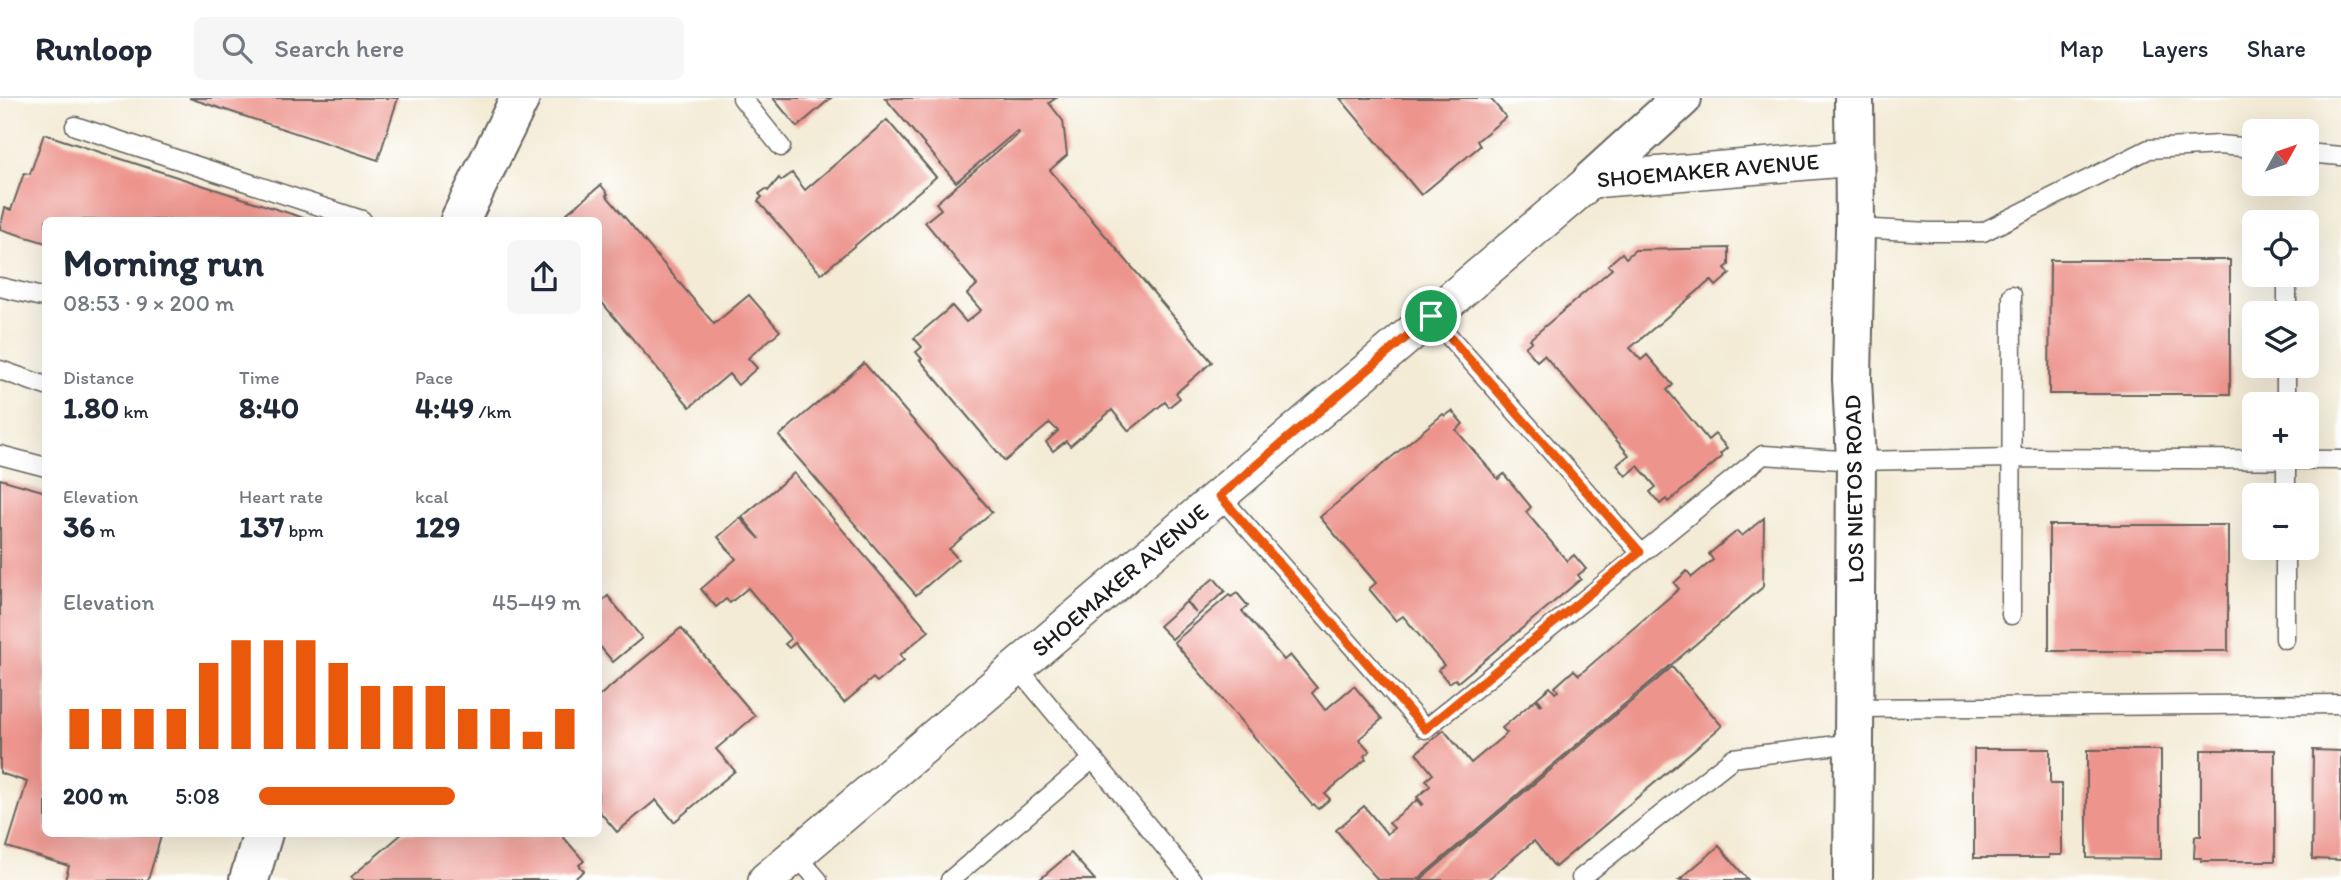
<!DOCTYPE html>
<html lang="en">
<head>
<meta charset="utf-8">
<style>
	:root { --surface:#fff; --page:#f6f6f7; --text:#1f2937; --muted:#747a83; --line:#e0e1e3; --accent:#ea580c }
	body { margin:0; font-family:Itim,sans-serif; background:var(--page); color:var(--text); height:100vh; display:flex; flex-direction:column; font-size:26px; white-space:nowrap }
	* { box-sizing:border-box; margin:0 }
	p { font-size:23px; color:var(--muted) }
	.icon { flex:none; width:38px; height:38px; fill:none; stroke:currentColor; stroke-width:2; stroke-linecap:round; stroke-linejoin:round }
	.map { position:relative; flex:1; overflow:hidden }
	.panel { position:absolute; left:42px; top:119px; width:560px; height:620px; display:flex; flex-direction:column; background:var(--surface); border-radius:10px; box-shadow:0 7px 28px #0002 }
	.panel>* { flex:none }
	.needle { width:46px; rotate:50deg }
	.tools { position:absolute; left:2242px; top:21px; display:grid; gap:14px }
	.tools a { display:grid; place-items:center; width:77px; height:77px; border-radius:10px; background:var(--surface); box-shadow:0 7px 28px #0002; font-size:35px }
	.pin { position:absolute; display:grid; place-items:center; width:60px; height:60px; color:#fff; margin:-30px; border:4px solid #fff; border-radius:50%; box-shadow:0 2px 7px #0007 }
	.round { display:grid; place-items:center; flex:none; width:74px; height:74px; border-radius:10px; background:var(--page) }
	.summary { display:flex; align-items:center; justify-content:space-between; height:119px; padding:0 21px }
	h1 { font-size:38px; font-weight:700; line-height:52px }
	.figures { display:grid; grid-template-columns:repeat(3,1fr); gap:10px; height:119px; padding:7px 21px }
	.figures div { display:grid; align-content:center }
	.figures b { font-size:30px; font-weight:700 }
	.figures small { font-size:19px; font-weight:400 }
	.figures p { font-size:19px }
	.chart { height:196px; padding:14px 21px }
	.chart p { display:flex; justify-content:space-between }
	.chart svg { width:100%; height:126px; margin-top:7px; stroke:var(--accent); stroke-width:6 }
	ul { padding:0 21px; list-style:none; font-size:23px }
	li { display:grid; grid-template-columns:112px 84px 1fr; align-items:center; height:52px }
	li i { height:18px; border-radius:9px; background:var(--accent) }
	header { display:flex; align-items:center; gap:42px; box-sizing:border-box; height:98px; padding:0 35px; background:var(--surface); border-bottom:2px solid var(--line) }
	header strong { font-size:33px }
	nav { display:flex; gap:38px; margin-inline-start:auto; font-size:24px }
	.search { width:490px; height:63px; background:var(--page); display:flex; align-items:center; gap:18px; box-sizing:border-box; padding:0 24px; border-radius:10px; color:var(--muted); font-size:26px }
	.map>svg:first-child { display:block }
	.building { fill:#ed948d }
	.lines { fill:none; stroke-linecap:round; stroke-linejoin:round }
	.lane-casing { stroke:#67645d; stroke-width:21 }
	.street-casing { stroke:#67645d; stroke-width:38 }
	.secondary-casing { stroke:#67645d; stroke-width:42 }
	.lane { stroke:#fff; stroke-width:18 }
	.street { stroke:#fff; stroke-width:35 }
	.secondary { stroke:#fff; stroke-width:38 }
	.route-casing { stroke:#fff; stroke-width:14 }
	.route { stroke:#ea580c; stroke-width:9 }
	.labels { text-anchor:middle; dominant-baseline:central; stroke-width:5; stroke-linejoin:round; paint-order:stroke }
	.street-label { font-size:23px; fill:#1c1c1c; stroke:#fff }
</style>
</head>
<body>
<header>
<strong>Runloop</strong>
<div class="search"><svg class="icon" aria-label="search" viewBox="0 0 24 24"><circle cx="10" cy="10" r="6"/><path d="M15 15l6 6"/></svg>Search here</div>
<nav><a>Map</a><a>Layers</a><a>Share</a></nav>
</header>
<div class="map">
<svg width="2341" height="782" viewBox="0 0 2341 782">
	<rect width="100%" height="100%" fill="#fff"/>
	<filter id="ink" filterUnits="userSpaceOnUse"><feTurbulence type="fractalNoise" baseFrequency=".0143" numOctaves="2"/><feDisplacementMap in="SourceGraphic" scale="14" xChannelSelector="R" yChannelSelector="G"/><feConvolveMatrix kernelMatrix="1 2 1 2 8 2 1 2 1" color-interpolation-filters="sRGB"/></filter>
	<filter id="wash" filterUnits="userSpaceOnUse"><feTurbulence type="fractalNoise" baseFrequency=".00686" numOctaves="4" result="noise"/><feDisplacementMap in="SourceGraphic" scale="28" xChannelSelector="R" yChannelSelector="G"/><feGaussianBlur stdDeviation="1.57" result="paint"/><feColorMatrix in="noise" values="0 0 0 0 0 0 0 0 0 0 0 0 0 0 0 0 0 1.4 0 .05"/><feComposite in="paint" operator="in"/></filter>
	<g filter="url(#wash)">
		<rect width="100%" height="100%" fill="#f3ebd5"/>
		<g id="blocks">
			<g class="building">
				<polygon points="189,0 398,0 378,62"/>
				<polygon points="773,0 831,0 797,29"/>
				<polygon points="885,0 1056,0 1049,5 1063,23 1067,57 1050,72 1212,264 1176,295 1180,300 1169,309 1165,304 1129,333 1112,312 1070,348 1066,343 1053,353 1046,344 1058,333 1050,325 1005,363 920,262 922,261 916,254 922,249 914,240 952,208 966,224 981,212 967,196 977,187 925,124 941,111 936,105 1019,35 1017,33 956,84"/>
				<polygon points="1340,0 1490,0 1506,19 1477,43 1480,48 1421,97"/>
				<polygon points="887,22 936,79 821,176 758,103 762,99 759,96 766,91 768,93 779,80 781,83 792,75 805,92"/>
				<polygon points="44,36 310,122 46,122 46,145 0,131 5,110 11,112 24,75 30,76"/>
				<polygon points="601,87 608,96 606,97 714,226 749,197 780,233 748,260 757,270 738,287 729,276 690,309 598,200 598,122 571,122 566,116"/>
				<polygon points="1729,150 1729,167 1725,170 1730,176 1716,188 1711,182 1630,250 1641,262 1647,257 1673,287 1667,292 1708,342 1715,336 1727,350 1720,356 1722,359 1668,404 1666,401 1660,406 1650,394 1656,389 1638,368 1626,378 1617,367 1629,357 1544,257 1537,263 1525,249 1532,243 1530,241 1612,171 1608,167 1622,155 1626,160 1635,152"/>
				<polygon points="2050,162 2230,162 2230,296 2049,296"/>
				<polygon points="864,265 992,414 949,451 958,461 916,497 779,338"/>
				<polygon points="1452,313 1463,326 1456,332 1498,381 1504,376 1531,409 1526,414 1567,463 1574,457 1586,471 1578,477 1581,481 1458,584 1455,581 1449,585 1438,572 1444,567 1403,518 1396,523 1369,491 1376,485 1320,419 1443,316 1445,318"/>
				<polygon points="794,375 929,533 900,557 904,562 877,584 873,580 844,605 795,545 789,550 785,546 791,541 748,490 730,505 726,501 716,509 701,491 736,461 718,439 740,420 760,441 742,419"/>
				<polygon points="0,381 46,394 46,735 162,735 148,782 65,782 69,768 7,749 27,684 0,675"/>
				<polygon points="1764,420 1763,489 1417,782 1378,782 1336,732 1364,708 1387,736 1394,730 1389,725 1417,702 1421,707 1423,706 1417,699 1430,688 1426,682 1433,676 1416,655 1444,632 1471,665 1507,635 1502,630 1536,601 1540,607 1542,606 1537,600 1550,589 1555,595 1558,593 1555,589 1574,572 1579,577 1679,491 1674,485 1687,473 1692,479 1713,462 1709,456 1737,433 1742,438"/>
				<rect x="2049" y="427" width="179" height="126"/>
				<polygon points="1214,480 1225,493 1172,541 1159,528 1186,504 1196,515 1187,503"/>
				<polygon points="1237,495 1248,508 1242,513 1284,562 1290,557 1317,590 1312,595 1325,612 1354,588 1382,621 1359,641 1370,653 1364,658 1366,661 1325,696 1330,701 1318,711 1314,706 1312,707 1174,544 1229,497 1231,499"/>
				<polygon points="608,498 642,540 613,564 598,546 598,506"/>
				<polygon points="681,530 755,618 716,651 735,673 674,724 656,702 617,734 598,712 598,599"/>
				<polygon points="1672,569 1722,628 1555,769 1534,743 1487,782 1420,782"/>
				<polygon points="1974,651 2050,651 2050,686 2062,686 2062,757 2049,757 2049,760 1974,760"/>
				<polygon points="2087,652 2161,652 2161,761 2087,760"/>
				<polygon points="2201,652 2275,652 2275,763 2201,763 2201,760 2194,760 2195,738 2201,738"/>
				<polygon points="2313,652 2341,653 2341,762 2312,761"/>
				<polygon points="403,735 560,735 584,763 579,767 584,773 573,782 354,782 351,779"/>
				<polygon points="1719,748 1748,782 1679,782"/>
				<polygon points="1071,755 1095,782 1039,782"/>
			</g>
		</g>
	</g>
	<g filter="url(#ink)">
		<use href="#blocks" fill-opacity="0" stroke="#67645d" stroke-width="2"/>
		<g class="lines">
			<g class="lane-casing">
				<g id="lane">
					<polyline points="742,0 781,49"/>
					<polyline points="75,28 362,122"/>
					<polyline points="2306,55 2341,58"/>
					<polyline points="1855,130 1929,134 1983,134 2149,51 2219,47 2254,50"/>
					<polyline points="0,189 46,200"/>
					<polyline points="2287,215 2287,187"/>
					<polyline points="1431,218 1640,454"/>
					<polyline points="0,272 46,288"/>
					<polyline points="2286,306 2286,268"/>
					<polyline points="0,357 46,369"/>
					<polyline points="2286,397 2286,359"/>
					<polyline points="1220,398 1425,631 1763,357 1856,363 2012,360 2341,362"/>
					<polyline points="2011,517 2012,197"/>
					<polyline points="2285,541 2285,450"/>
					<polyline points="1854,610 2341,606"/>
					<polyline points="1093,661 1192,782"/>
					<polyline points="796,757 818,782"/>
					<polyline points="1581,780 1733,660 1853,645"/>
					<polyline points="950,782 1093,661 1017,569"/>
				</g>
			</g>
			<g class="street-casing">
				<g id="street">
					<path id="s1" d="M766 782 1592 82 1855 60"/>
				</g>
			</g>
			<g class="secondary-casing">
				<g id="secondary">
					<polyline points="1592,82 1682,0"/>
					<polyline points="460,122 520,0"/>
					<polyline points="249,782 263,735"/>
					<polyline points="1853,782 1856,363 1852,281 1855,130 1854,0"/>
				</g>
			</g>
			<use href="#lane" class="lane"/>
			<use href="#street" class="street"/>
			<use href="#secondary" class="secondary"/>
		</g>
	</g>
	<g class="lines" filter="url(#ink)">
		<g class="route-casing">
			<polygon id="route" points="1431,218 1640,454 1425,631 1220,398"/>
		</g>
		<use href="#route" class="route"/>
	</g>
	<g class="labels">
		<g class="street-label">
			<text stroke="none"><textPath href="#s1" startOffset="1199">SHOEMAKER AVENUE</textPath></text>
			<text transform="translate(1854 391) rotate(-91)">LOS NIETOS ROAD</text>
			<text stroke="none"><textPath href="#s1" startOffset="464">SHOEMAKER AVENUE</textPath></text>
		</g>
	</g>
</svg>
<div class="tools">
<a><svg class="needle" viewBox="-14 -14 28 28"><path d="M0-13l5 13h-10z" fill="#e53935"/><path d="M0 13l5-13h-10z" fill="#747a83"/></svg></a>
<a><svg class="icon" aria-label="locate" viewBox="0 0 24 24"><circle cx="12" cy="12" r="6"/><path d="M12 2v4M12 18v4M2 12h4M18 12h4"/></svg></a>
<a><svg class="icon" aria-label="layers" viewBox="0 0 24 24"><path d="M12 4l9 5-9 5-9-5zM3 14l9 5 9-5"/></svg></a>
<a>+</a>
<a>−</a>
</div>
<div class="pin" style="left:1431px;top:218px;background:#1e9e55"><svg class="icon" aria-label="arrive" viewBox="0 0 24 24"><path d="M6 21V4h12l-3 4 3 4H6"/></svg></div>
<section class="panel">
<div class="summary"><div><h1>Morning run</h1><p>08:53 · 9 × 200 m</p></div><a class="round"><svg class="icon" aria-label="share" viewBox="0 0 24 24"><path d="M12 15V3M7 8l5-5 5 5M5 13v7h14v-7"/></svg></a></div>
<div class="figures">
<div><p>Distance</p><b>1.80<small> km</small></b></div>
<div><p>Time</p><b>8:40</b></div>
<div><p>Pace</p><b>4:49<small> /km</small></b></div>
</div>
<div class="figures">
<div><p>Elevation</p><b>36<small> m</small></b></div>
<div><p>Heart rate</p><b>137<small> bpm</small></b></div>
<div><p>kcal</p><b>129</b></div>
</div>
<div class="chart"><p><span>Elevation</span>45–49 m</p>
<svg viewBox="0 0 160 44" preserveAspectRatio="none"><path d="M5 44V30M15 44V30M25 44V30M35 44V30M45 44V14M55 44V6M65 44V6M75 44V6M85 44V14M95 44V22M105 44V22M115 44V22M125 44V30M135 44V30M145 44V38M155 44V30"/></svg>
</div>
<ul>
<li><b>200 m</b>5:08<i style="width:61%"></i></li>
</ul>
</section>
</div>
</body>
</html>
